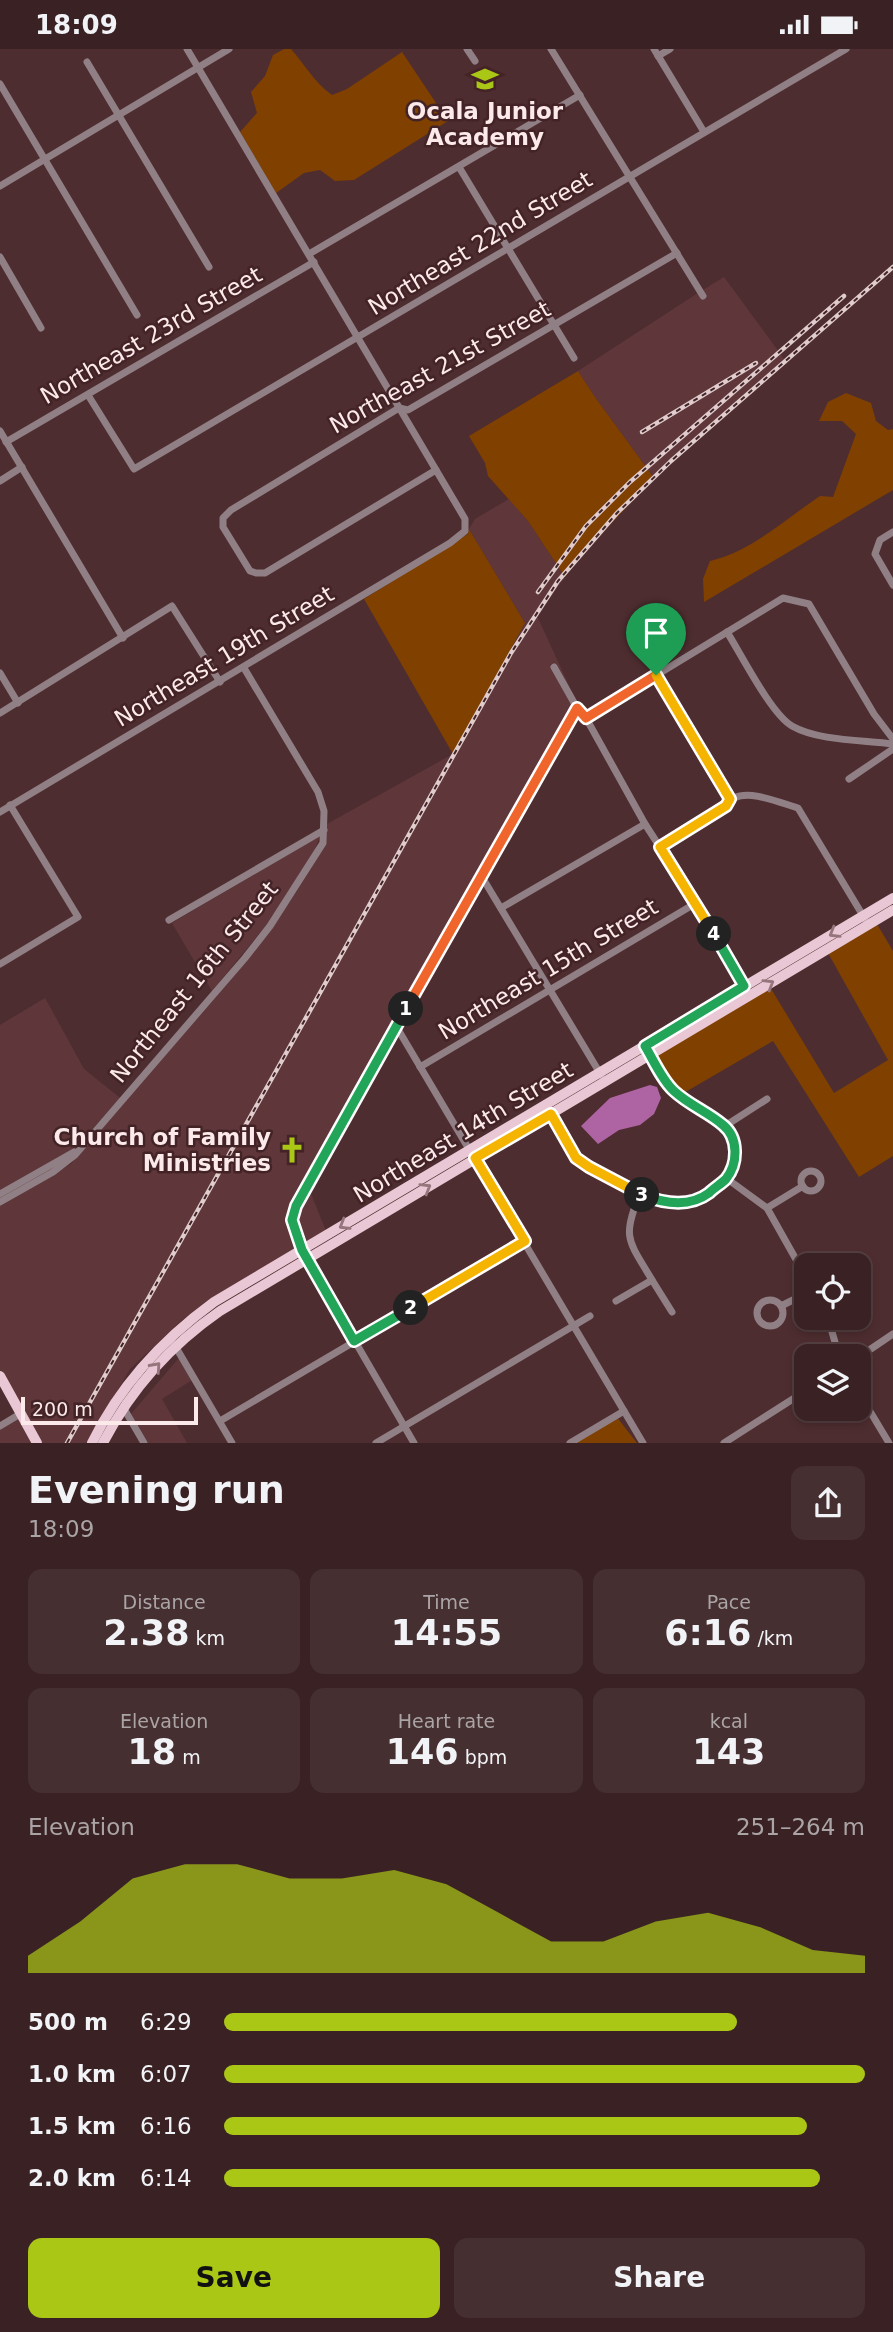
<!DOCTYPE html>
<html lang="en">
<head>
<meta charset="utf-8">
<style>
	:root { --surface:#3a2224; --page:#452f31; --text:#f1f3f6; --muted:#aba4a6; --line:#543f41; --accent:#abc716 }
	body { margin:0; font-family:"DejaVu Sans",sans-serif; background:var(--page); color:var(--text); height:100vh; display:flex; flex-direction:column; font-size:26px; white-space:nowrap }
	* { box-sizing:border-box; margin:0 }
	p { font-size:23px; color:var(--muted) }
	.icon { flex:none; width:38px; height:38px; fill:none; stroke:currentColor; stroke-width:2; stroke-linecap:round; stroke-linejoin:round }
	.map { position:relative; height:1394px; overflow:hidden }
	.panel { display:flex; flex-direction:column; background:var(--surface); flex:1 }
	.panel>* { flex:none }
	.controls { position:absolute; left:794px; top:1204px; display:grid; gap:14px }
	.controls a { display:grid; place-items:center; width:77px; height:77px; border-radius:14px; background:var(--surface); box-shadow:0 4px 10px #0003,0 0 0 2px var(--line); font-size:35px }
	.scale { position:absolute; left:21px; bottom:18px; width:177px; box-sizing:border-box; padding-left:7px; border:4px solid #fceaeb; border-top:0; font-size:19px; line-height:24px; white-space:nowrap; color:#fceaeb; -webkit-text-stroke:5px #432326; paint-order:stroke }
	.pin { position:absolute; display:grid; place-items:center; width:60px; height:60px; color:#fff; margin:-72px -30px; border-radius:50% 50% 50% 0; rotate:-45deg; box-shadow:0 0 7px #0007 }
	.pin .icon { rotate:45deg }
	.km { position:absolute; width:35px; height:35px; margin:-18px; border-radius:50%; background:#222; color:#fff; font-size:19px; line-height:35px; text-align:center }
	.round { display:grid; place-items:center; flex:none; width:74px; height:74px; border-radius:14px; background:var(--page) }
	.head { display:flex; align-items:center; justify-content:space-between; height:119px; padding:0 28px }
	h1 { font-size:38px; font-weight:600; line-height:52px }
	.figures { display:grid; grid-template-columns:repeat(3,1fr); gap:10px; height:119px; padding:7px 28px }
	.figures div { display:grid; align-content:center; border-radius:14px; background:var(--page); text-align:center }
	.figures b { font-size:35px; font-weight:600 }
	.figures small { font-size:19px; font-weight:400 }
	.figures p { font-size:19px }
	.chart { height:196px; padding:14px 28px }
	.chart p { display:flex; justify-content:space-between }
	.chart svg { width:100%; height:126px; margin-top:7px; fill:var(--accent); opacity:.7 }
	.button { display:flex; gap:14px; margin-top:auto; padding:14px 28px }
	.button a { flex:1; height:80px; border-radius:14px; background:var(--accent); color:#111; font-size:28px; font-weight:600; line-height:80px; text-align:center }
	.button a+a { background:var(--page); color:var(--text) }
	ul { padding:0 28px; list-style:none; font-size:23px }
	li { display:grid; grid-template-columns:112px 84px 1fr; align-items:center; height:52px }
	li i { height:18px; border-radius:9px; background:var(--accent) }
	.status { display:flex; justify-content:space-between; align-items:center; height:49px; padding:0 35px; background:var(--surface); direction:ltr }
	.status svg { height:19px; fill:currentColor }
	.map>svg:first-child { display:block }
	.built { fill:#5f373a }
	.green { fill:#7f4000 }
	.water { fill:#ae64a3 }
	.lines { fill:none; stroke-linecap:round; stroke-linejoin:round }
	.minor { stroke:#908086; stroke-width:7 }
	.major { stroke:#e9c7d4; stroke-width:10 }
	.rail-casing { stroke:#e0cccd; stroke-width:4.5 }
	.rail { stroke:#432326; stroke-width:2; stroke-dasharray:5; stroke-linecap:butt }
	.oneway { stroke:#96757d }
	.split-1-casing { stroke:#fff; stroke-width:14 }
	.split-2-casing { stroke:#fff; stroke-width:14 }
	.split-3-casing { stroke:#fff; stroke-width:14 }
	.split-4-casing { stroke:#fff; stroke-width:14 }
	.split-5-casing { stroke:#fff; stroke-width:14 }
	.split-1 { stroke:#f0652b; stroke-width:9 }
	.split-2 { stroke:#22a559; stroke-width:9 }
	.split-3 { stroke:#f5b400; stroke-width:9 }
	.split-4 { stroke:#22a559; stroke-width:9 }
	.split-5 { stroke:#f5b400; stroke-width:9 }
	.labels { text-anchor:middle; dominant-baseline:central; stroke-width:5; stroke-linejoin:round; paint-order:stroke }
	.poi-label { font-size:23px; font-weight:bold; fill:#fceaeb; stroke:#432326 }
	.street-label { font-size:23px; fill:#fceaeb; stroke:#432326 }
</style>
</head>
<body>
<div class="status"><b>18:09</b><svg viewBox="0 0 49 12"><path d="M0 12V9h3v3zM5 12V6h3v6zM10 12V3h3v9zM15 12V0h3v12zM26 1h20v11H26zM47 4h2v5h-2z"/></svg></div>
<div class="map">
<svg width="893" height="1394" viewBox="0 0 893 1394">
	<rect width="100%" height="100%" fill="#4e2d30"/>
	<g class="built">
		<polygon points="724,228 787,314 654,429 595,348 578,322 698,244 702,251 707,249 703,241"/>
		<polygon points="509,450 528,472 565,528 537,567 572,643 555,613 550,616 573,659 392,976 293,1155 289,1171 298,1199 183,1270 130,1320 87,1394 40,1394 0,1321 0,1157 71,1115 211,954 272,879 297,842 326,795 327,775 453,705 525,574 469,480 475,470"/>
		<polygon points="320,787 313,805 267,875 212,942 172,874"/>
		<polygon points="45,949 84,1020 120,1049 76,1098 0,1141 0,976"/>
		<polygon points="309,1140 326,1182 303,1196 296,1171 299,1159"/>
		<polygon points="179,1309 192,1331 162,1350 187,1394 148,1394 131,1365"/>
		<polygon points="19,1369 33,1394 0,1394 0,1381"/>
	</g>
	<g class="green">
		<path d="M284 0H291C305 16 315 34 332 46L347 40 402 3 448 72 354 131 335 132 320 121 304 124 276 144 240 83 257 64 251 43 265 27 273 6Z"/>
		<polygon points="578,322 595,348 654,429 576,512 565,528 528,472 488,427 485,414 469,387"/>
		<path d="M846 344 871 354 876 372 888 381 893 380V441L704 553 703 530 710 512C752 502 784 471 820 447L833 448 856 385 842 372H819L828 353Z"/>
		<polygon points="469,480 525,574 453,705 364,550 468,485"/>
		<polygon points="877,875 893,902 893,1107 859,1128 773,992 682,1045 671,1034 654,1007 770,938 834,1044 888,1011 828,904"/>
		<polygon points="616,1367 637,1394 573,1394"/>
	</g>
	<polygon class="water" points="650,1036 657,1038 661,1049 654,1065 640,1076 619,1081 598,1095 581,1077 610,1049"/>
	<g class="lines">
		<g class="minor">
			<polyline points="467,0 475,12"/>
			<polyline points="551,0 703,247"/>
			<polyline points="654,0 704,83"/>
			<polyline points="658,7 670,0"/>
			<polyline points="87,13 209,218"/>
			<polyline points="0,35 137,266"/>
			<polyline points="459,118 574,309"/>
			<polyline points="0,137 229,0"/>
			<polyline points="309,205 580,46"/>
			<polyline points="0,208 41,279"/>
			<polyline points="88,346 134,420 846,0"/>
			<polyline points="0,382 123,589"/>
			<polyline points="6,393 314,213"/>
			<polyline points="436,421 265,524 256,524 250,522 223,478 223,469 231,461 399,359 408,361 677,204"/>
			<polyline points="0,432 22,418"/>
			<polyline points="893,483 880,491 875,505 893,536"/>
			<path d="M727 583C741 605 771 665 792 677 818 692 863 691 893 695"/>
			<polyline points="554,618 577,659 586,669 783,549 809,555 874,665 893,690"/>
			<polyline points="0,624 18,654"/>
			<polyline points="656,626 730,750"/>
			<polyline points="0,664 172,557 220,633"/>
			<polyline points="586,669 645,775 696,854 746,940"/>
			<polyline points="849,730 893,700"/>
			<polyline points="0,763 450,494 465,482 465,470 187,0"/>
			<path d="M660 798 725 757C739 735 777 753 798 759L865 870"/>
			<polyline points="482,828 601,1026"/>
			<polyline points="501,859 645,775"/>
			<polyline points="169,871 324,781"/>
			<polyline points="0,915 78,868 10,756"/>
			<polyline points="396,977 643,1394"/>
			<path d="M649 1004C660 1023 670 1042 689 1055 725 1082 747 1076 726 1129L767 1159 807 1230"/>
			<polyline points="420,1018 696,854"/>
			<polyline points="549,1062 576,1109 588,1118 661,1153 683,1153 705,1146 726,1129"/>
			<polyline points="725,1077 767,1050"/>
			<circle cx="811" cy="1132" r="10"/>
			<polyline points="0,1145 74,1103"/>
			<path d="M640 1145C621 1189 629 1192 652 1231"/>
			<polyline points="0,1153 53,1123 75,1106 245,909 270,877 323,794 324,762 318,743 244,619"/>
			<polyline points="767,1159 803,1137"/>
			<polyline points="853,1216 859,1212"/>
			<circle cx="770" cy="1264" r="13"/>
			<polyline points="616,1252 652,1231 672,1263"/>
			<polyline points="781,1257 807,1244"/>
			<polyline points="828,1269 839,1307"/>
			<polyline points="174,1295 232,1394"/>
			<polyline points="859,1308 893,1285"/>
			<polyline points="859,1344 889,1394"/>
			<polyline points="123,1358 144,1394"/>
			<polyline points="220,1372 525,1192"/>
			<polyline points="0,1377 20,1365"/>
			<polyline points="376,1394 590,1267"/>
			<polyline points="414,1394 302,1201 292,1171 296,1157 577,659"/>
			<polyline points="570,1394 624,1362"/>
			<polyline points="724,1394 807,1341"/>
		</g>
		<g class="major">
			<polyline points="0,1327 37,1394"/>
			<path d="M92 1394C120 1336 162 1291 214 1253L893 849"/>
			<path d="M103 1394C131 1340 171 1296 220 1262L893 861"/>
		</g>
		<g class="rail-casing">
			<g id="rail">
				<polyline points="642,383 756,314"/>
				<polyline points="538,543 586,477 630,433 844,247"/>
				<polyline points="67,1394 511,604 558,532 617,464 671,412 893,218"/>
			</g>
		</g>
		<use href="#rail" class="rail"/>
	</g>
	<defs><path id="oneway-chevron" d="M-2-3.5L2.5 0L-2 3.5" fill="none" stroke-width="1.6" stroke-linecap="round" stroke-linejoin="round" transform="scale(1.75)"/></defs>
	<g class="oneway">
		<use href="#oneway-chevron" transform="translate(834 884) rotate(149)"/>
		<use href="#oneway-chevron" transform="translate(769 935) rotate(-31)"/>
		<use href="#oneway-chevron" transform="translate(426 1139) rotate(-31)"/>
		<use href="#oneway-chevron" transform="translate(344 1176) rotate(149)"/>
		<use href="#oneway-chevron" transform="translate(156 1318) rotate(-48)"/>
	</g>
	<g class="lines">
		<g class="split-1-casing">
			<polyline id="split-1" points="406,960 577,659 586,669 656,626"/>
		</g>
		<g class="split-2-casing">
			<polyline id="split-2" points="406,960 296,1157 292,1171 302,1201 354,1292 411,1259"/>
		</g>
		<g class="split-3-casing">
			<polyline id="split-3" points="411,1259 525,1192 475,1109 551,1065 576,1109 589,1118 642,1146"/>
		</g>
		<g class="split-4-casing">
			<path id="split-4" d="M642 1146C663 1154 689 1159 709 1144 714 1139 721 1135 726 1130 738 1115 739 1089 723 1076 708 1063 689 1056 674 1042 662 1031 654 1012 645 997L744 937 714 885"/>
		</g>
		<g class="split-5-casing">
			<polyline id="split-5" points="656,626 730,750 726,757 660,798 714,885"/>
		</g>
		<use href="#split-1" class="split-1"/>
		<use href="#split-2" class="split-2"/>
		<use href="#split-3" class="split-3"/>
		<use href="#split-4" class="split-4"/>
		<use href="#split-5" class="split-5"/>
	</g>
	<defs>
		<g id="school-bare" transform="scale(2.1)"><path d="M0-5L7-2L0 1L-7-2ZM-4 1L0 2.5L4 1V4Q0 6-4 4Z" fill="#abc716" stroke="#432326" stroke-width="2.5" paint-order="stroke"/></g>
		<g id="church-bare" transform="scale(2.1)"><path d="M-1.2-6h2.4v3.5h3.3v2.4h-3.3V6h-2.4V-.1h-3.3v-2.4h3.3Z" fill="#abc716" stroke="#432326" stroke-width="2.5" paint-order="stroke"/></g>
	</defs>
	<g fill-rule="evenodd">
		<use href="#school-bare" x="485" y="30"/>
		<use href="#church-bare" x="292" y="1101"/>
	</g>
	<g class="labels">
		<g class="poi-label">
			<text x="485" y="62">Ocala Junior<tspan x="485" dy="26">Academy</tspan></text>
			<text x="271" y="1088" text-anchor="end">Church of Family<tspan x="271" dy="26">Ministries</tspan></text>
		</g>
		<g class="street-label">
			<text transform="translate(480 194) rotate(-31)">Northeast 22nd Street</text>
			<text transform="translate(151 286) rotate(-30)">Northeast 23rd Street</text>
			<text transform="translate(440 318) rotate(-29)">Northeast 21st Street</text>
			<text transform="translate(224 607) rotate(-31)">Northeast 19th Street</text>
			<text transform="translate(548 920) rotate(-31)">Northeast 15th Street</text>
			<text transform="translate(194 933) rotate(-51)">Northeast 16th Street</text>
			<text transform="translate(463 1083) rotate(-31)">Northeast 14th Street</text>
		</g>
	</g>
</svg>
<div class="controls">
<a><svg class="icon" aria-label="locate" viewBox="0 0 24 24"><circle cx="12" cy="12" r="6"/><path d="M12 2v4M12 18v4M2 12h4M18 12h4"/></svg></a>
<a><svg class="icon" aria-label="layers" viewBox="0 0 24 24"><path d="M12 4l9 5-9 5-9-5zM3 14l9 5 9-5"/></svg></a>
</div>
<div class="scale">200 m</div>
<div class="pin" style="left:656px;top:626px;background:#1e9e55"><svg class="icon" aria-label="arrive" viewBox="0 0 24 24"><path d="M6 21V4h12l-3 4 3 4H6"/></svg></div>
<b class="km" style="left:406px;top:960px">1</b>
<b class="km" style="left:411px;top:1259px">2</b>
<b class="km" style="left:642px;top:1146px">3</b>
<b class="km" style="left:714px;top:885px">4</b>
</div>
<section class="panel">
<div class="head"><div><h1>Evening run</h1><p>18:09</p></div><a class="round"><svg class="icon" aria-label="share" viewBox="0 0 24 24"><path d="M12 15V3M7 8l5-5 5 5M5 13v7h14v-7"/></svg></a></div>
<div class="figures">
<div><p>Distance</p><b>2.38<small> km</small></b></div>
<div><p>Time</p><b>14:55</b></div>
<div><p>Pace</p><b>6:16<small> /km</small></b></div>
</div>
<div class="figures">
<div><p>Elevation</p><b>18<small> m</small></b></div>
<div><p>Heart rate</p><b>146<small> bpm</small></b></div>
<div><p>kcal</p><b>143</b></div>
</div>
<div class="chart"><p><span>Elevation</span>251–264 m</p>
<svg viewBox="0 0 160 44" preserveAspectRatio="none"><path d="M0 44V38L10 26L20 11L30 6L40 6L50 11L60 11L70 8L80 13L90 23L100 33L110 33L120 26L130 23L140 28L150 36L160 38V44z"/></svg>
</div>
<ul>
<li><b>500 m</b>6:29<i style="width:80%"></i></li>
<li><b>1.0 km</b>6:07<i style="width:100%"></i></li>
<li><b>1.5 km</b>6:16<i style="width:91%"></i></li>
<li><b>2.0 km</b>6:14<i style="width:93%"></i></li>
</ul>
<div class="button"><a>Save</a><a>Share</a></div>
</section>
</body>
</html>
